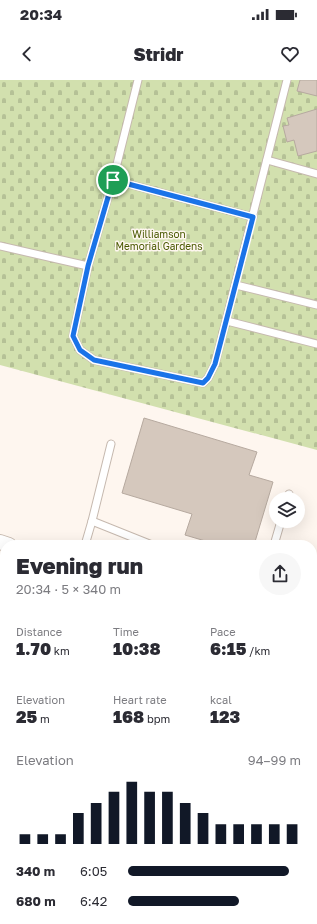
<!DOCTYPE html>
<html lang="en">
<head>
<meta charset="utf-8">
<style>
	:root { --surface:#fff; --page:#f7f7f7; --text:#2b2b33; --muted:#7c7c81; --accent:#111827 }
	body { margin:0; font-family:"Golos Text",sans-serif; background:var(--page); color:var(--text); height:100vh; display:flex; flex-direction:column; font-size:15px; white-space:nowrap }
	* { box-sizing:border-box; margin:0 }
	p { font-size:13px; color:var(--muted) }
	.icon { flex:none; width:22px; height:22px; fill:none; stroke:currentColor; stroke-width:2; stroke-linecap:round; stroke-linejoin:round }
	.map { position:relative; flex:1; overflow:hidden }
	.details { position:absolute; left:0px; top:460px; width:317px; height:384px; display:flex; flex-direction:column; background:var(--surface); border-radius:16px 16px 0 0; box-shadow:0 4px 16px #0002 }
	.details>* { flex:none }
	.controls { position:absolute; left:269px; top:412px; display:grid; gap:8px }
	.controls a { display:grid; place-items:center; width:36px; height:36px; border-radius:50%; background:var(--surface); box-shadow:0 4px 16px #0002; font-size:20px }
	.pin { position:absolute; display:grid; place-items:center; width:34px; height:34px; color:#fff; margin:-17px; border:2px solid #fff; border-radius:50%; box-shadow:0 1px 4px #0007 }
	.round { display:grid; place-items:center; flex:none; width:42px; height:42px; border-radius:21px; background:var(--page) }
	.summary { display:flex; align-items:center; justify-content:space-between; height:68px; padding:0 16px }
	h1 { font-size:22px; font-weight:800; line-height:30px }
	.stats { display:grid; grid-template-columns:repeat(3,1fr); gap:6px; height:68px; padding:4px 16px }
	.stats div { display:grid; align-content:center }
	.stats b { font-size:17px; font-weight:800 }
	.stats small { font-size:11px; font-weight:400 }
	.stats p { font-size:11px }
	.chart { height:112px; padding:8px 16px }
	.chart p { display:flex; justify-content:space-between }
	.chart svg { width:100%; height:72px; margin-top:4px; stroke:var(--accent); stroke-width:6 }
	ul { padding:0 16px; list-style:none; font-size:13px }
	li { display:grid; grid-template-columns:64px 48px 1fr; align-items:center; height:30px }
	li i { height:10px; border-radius:5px; background:var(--accent) }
	.status { display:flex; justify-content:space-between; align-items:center; height:28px; padding:0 20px; background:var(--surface); direction:ltr }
	.status svg { height:11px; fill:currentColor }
	header { display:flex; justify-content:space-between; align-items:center; height:52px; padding:0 16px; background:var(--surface); font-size:18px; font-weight:800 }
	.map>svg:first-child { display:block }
	.cemetery { fill:url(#cemetery-stones) }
	.building { fill:#d5c8bd; stroke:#b6a99f }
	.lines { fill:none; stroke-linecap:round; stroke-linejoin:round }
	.service-casing { stroke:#c6b9af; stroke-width:9 }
	.minor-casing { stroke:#c6b9af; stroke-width:16 }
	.primary-casing { stroke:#c6b9af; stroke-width:24 }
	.service { stroke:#fff; stroke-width:7 }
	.minor { stroke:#fff; stroke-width:14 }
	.primary { stroke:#fff; stroke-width:22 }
	.route-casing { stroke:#fff; stroke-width:8 }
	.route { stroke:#1a73e8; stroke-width:5 }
	.labels { text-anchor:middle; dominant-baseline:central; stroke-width:3; stroke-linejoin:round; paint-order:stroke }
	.park-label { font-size:10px; fill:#4a5a02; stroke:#fef6ef }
</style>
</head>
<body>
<div class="status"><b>20:34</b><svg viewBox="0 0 49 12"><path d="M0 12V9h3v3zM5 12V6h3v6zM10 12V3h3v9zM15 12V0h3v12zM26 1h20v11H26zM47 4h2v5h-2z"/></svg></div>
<header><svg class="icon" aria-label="back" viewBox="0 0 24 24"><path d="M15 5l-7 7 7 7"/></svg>Stridr<svg class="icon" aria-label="heart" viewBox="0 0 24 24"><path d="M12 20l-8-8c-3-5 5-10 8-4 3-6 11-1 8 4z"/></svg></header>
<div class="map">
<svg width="317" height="844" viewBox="0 0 317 844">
	<defs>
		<pattern id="cemetery-stones" width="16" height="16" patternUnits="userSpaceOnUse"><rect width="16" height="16" fill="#d2e0ae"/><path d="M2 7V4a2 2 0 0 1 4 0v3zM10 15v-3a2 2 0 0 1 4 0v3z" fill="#b5c196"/></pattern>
	</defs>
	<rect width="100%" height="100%" fill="#fef6ef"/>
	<polygon class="cemetery" points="0,0 317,0 317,370 0,285"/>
	<g class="building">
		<polygon points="300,0 317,0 317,16 297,11"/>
		<polygon points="317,29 317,71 298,76 294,60 287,62 283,46 289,45 287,38"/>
		<polygon points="144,338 257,372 249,395 273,402 254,465 219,465 185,455 192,434 122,413"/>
		<polygon points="0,547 5,548 5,583 0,582"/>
		<polygon points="5,791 5,823 0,821 0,812"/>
		<polygon points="121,839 171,839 169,844 127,844 120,842"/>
	</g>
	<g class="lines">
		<g class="service-casing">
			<g id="service">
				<polyline points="138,0 113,100 88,186 73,256 80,270 94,280 203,303 208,298 215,284 287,0"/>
				<polyline points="267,80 317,94"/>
				<polyline points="113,100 253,137"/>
				<polyline points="0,166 88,186"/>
				<polyline points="236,205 317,225"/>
				<polyline points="227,241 317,264"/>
				<polyline points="288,419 289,414"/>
				<polyline points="92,441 111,364"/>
				<polyline points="85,465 92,441 152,465"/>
				<polyline points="274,465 281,441"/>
				<polyline points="0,523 5,525"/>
				<polyline points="0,592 5,593"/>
				<polyline points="0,786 5,769"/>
				<polyline points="0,843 5,844"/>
				<polyline points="90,844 91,839"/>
				<polyline points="194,844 195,839"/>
			</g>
		</g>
		<g class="minor-casing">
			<g id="minor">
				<polyline points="0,462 9,465"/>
				<polyline points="312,560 317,562"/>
			</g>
		</g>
		<g class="primary-casing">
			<g id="primary">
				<polyline points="312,635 317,615"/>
				<polyline points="257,844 258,839"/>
			</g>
		</g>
		<use href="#service" class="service"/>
		<use href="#minor" class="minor"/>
		<use href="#primary" class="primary"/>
	</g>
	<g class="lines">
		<g class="route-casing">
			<polygon id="route" points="113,100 253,137 215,284 208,298 203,303 94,280 80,270 73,256 88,186"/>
		</g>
		<use href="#route" class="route"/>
	</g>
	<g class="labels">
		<g class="park-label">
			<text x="159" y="154">Williamson<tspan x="159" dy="12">Memorial Gardens</tspan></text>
		</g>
	</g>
</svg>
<div class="controls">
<a><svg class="icon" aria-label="layers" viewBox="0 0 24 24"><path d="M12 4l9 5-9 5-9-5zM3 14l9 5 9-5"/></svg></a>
</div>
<div class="pin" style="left:113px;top:100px;background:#1e9e55"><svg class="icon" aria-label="arrive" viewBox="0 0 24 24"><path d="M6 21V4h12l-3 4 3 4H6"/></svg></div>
<section class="details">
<div class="summary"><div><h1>Evening run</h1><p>20:34 · 5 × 340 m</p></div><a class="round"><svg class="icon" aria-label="share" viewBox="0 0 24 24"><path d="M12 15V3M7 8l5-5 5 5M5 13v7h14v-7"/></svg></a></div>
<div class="stats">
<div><p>Distance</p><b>1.70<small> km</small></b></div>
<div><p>Time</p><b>10:38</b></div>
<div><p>Pace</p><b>6:15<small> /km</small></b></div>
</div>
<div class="stats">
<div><p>Elevation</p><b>25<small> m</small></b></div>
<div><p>Heart rate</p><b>168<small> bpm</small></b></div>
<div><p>kcal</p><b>123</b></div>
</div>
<div class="chart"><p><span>Elevation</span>94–99 m</p>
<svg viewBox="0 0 160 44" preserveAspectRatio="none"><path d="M5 44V38M15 44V38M25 44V38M35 44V25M45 44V19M55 44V12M65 44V6M75 44V12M85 44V12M95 44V19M105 44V25M115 44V32M125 44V32M135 44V32M145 44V32M155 44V32"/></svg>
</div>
<ul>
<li><b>340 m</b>6:05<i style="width:93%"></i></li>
<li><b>680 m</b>6:42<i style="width:64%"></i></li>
</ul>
</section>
</div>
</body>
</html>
